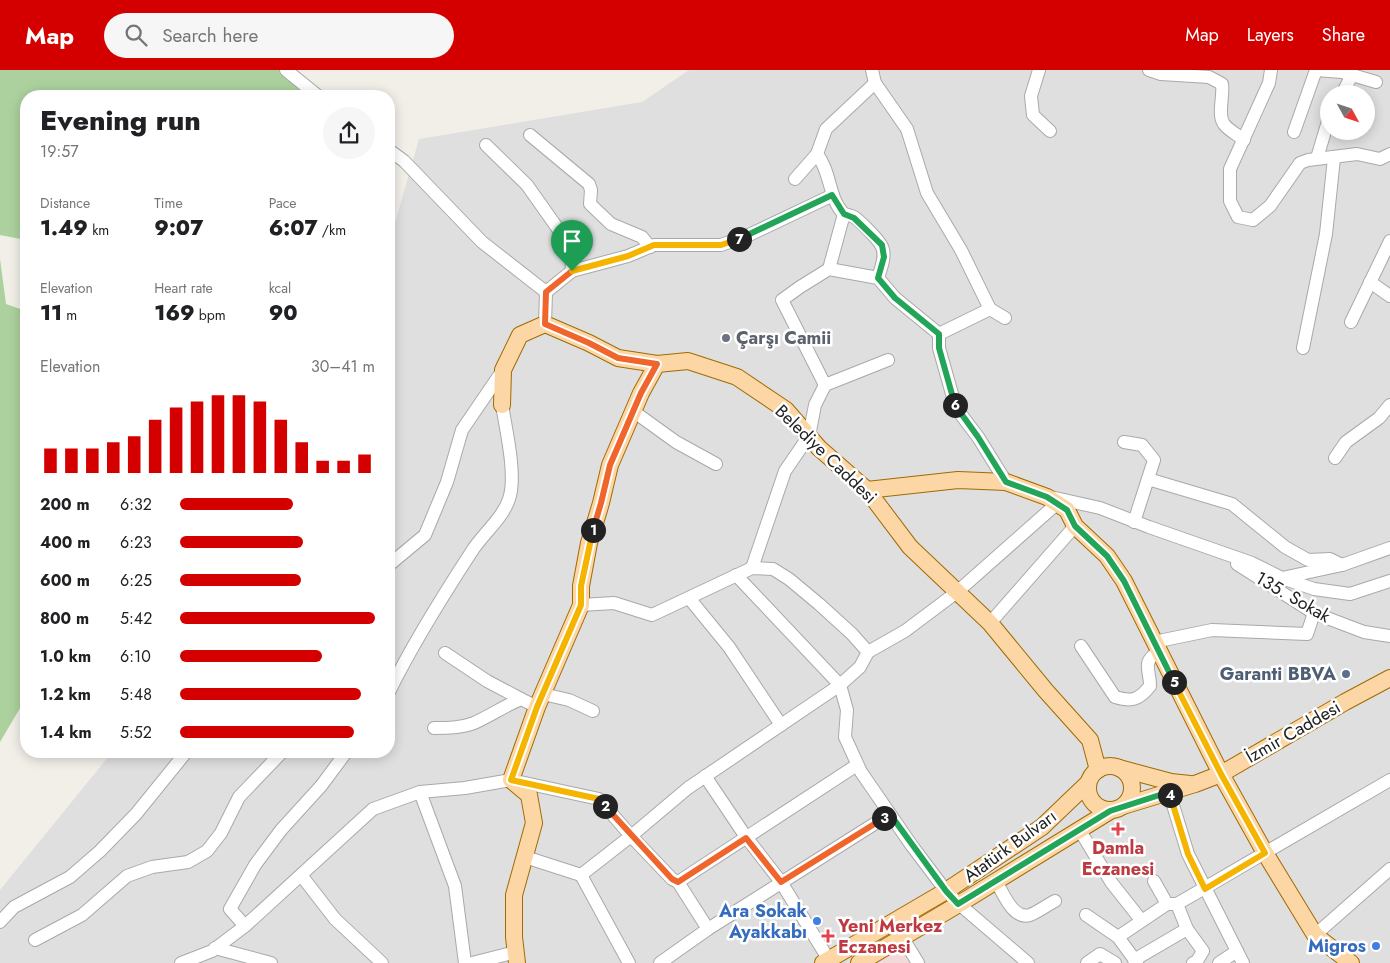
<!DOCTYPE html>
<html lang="en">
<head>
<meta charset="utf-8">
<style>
	:root { --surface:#fff; --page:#f6f6f6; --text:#202124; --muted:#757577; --accent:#d40000 }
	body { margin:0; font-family:Jost,sans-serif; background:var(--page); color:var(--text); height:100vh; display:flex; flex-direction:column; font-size:19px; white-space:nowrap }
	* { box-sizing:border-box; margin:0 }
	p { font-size:16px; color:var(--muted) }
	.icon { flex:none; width:28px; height:28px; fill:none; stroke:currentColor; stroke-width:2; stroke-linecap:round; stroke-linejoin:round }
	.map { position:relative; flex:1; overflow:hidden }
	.side { position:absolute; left:20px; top:20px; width:375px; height:668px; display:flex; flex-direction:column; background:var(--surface); border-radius:20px; box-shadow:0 2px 12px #0003 }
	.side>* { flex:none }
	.needle { width:32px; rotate:130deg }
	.tools { position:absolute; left:1320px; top:15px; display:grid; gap:10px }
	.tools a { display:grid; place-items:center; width:55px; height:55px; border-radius:50%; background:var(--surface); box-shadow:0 2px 12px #0003; font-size:25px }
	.pin { position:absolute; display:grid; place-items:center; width:42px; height:42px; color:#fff; margin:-51px -21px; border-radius:50% 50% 50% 0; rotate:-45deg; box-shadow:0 0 5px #0007 }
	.pin .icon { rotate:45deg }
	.km { position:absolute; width:25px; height:25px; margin:-12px; border-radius:50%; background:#222; color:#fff; font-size:14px; line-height:25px; text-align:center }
	.round { display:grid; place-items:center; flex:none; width:52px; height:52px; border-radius:26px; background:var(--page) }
	.head { display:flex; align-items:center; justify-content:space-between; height:85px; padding:0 20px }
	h1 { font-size:28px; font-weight:800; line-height:38px }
	.figures { display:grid; grid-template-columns:repeat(3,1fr); gap:8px; height:85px; padding:5px 20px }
	.figures div { display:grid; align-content:center }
	.figures b { font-size:21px; font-weight:800 }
	.figures small { font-size:14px; font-weight:400 }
	.figures p { font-size:14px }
	.chart { height:140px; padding:10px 20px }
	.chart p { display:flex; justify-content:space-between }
	.chart svg { width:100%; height:90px; margin-top:5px; stroke:var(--accent); stroke-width:6 }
	ul { padding:0 20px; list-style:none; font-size:16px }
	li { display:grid; grid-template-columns:80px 60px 1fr; align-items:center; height:38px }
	li i { height:12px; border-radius:6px; background:var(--accent) }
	header { display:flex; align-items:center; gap:30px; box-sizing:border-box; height:70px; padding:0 25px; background:var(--accent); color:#fff }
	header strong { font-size:24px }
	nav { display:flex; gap:28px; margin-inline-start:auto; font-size:18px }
	.search { width:350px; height:45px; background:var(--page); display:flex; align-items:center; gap:12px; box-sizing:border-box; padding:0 18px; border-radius:28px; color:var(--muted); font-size:19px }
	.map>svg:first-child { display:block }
	.residential { fill:#e0dfdf; fill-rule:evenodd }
	.commercial { fill:#f2dad9 }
	.forest { fill:#add19e }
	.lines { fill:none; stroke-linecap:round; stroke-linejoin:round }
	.minor-casing { stroke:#a9a9a9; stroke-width:14 }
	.major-casing { stroke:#a06b00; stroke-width:18 }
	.minor { stroke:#fff; stroke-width:12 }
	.major { stroke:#fcd6a4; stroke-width:16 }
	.split-1-casing { stroke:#fff; stroke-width:10 }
	.split-2-casing { stroke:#fff; stroke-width:10 }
	.split-3-casing { stroke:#fff; stroke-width:10 }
	.split-4-casing { stroke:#fff; stroke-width:10 }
	.split-5-casing { stroke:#fff; stroke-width:10 }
	.split-6-casing { stroke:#fff; stroke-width:10 }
	.split-7-casing { stroke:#fff; stroke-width:10 }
	.split-8-casing { stroke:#fff; stroke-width:10 }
	.split-1 { stroke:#f0652b; stroke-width:6 }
	.split-2 { stroke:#f5b400; stroke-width:6 }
	.split-3 { stroke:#f0652b; stroke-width:6 }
	.split-4 { stroke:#22a559; stroke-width:6 }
	.split-5 { stroke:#f5b400; stroke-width:6 }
	.split-6 { stroke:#22a559; stroke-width:6 }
	.split-7 { stroke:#22a559; stroke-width:6 }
	.split-8 { stroke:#f5b400; stroke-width:6 }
	.worship-dot { fill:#6b7280; stroke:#fff; stroke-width:2 }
	.service-dot { fill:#5c6f8a; stroke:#fff; stroke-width:2 }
	.health-dot { fill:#e0444e; stroke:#fff; stroke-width:2 }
	.shop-dot { fill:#3f7fe0; stroke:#fff; stroke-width:2 }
	.labels { text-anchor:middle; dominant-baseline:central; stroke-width:5; stroke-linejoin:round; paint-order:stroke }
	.worship-label { font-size:18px; font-weight:bold; fill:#5b616d; stroke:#fff; text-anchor:start }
	.street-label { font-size:18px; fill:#222; stroke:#fff }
	.service-label { font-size:18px; font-weight:bold; fill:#4e5e75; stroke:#fff; text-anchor:end }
	.health-label { font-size:18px; font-weight:bold; fill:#be3a42; stroke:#fff }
	.shop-label { font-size:18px; font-weight:bold; fill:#366cbe; stroke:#fff; text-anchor:end }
</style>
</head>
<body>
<header>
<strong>Map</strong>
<div class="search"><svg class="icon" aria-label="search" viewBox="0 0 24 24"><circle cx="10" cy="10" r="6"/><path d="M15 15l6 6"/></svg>Search here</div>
<nav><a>Map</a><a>Layers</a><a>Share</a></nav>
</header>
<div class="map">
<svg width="1390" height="893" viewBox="0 0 1390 893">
	<rect width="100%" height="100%" fill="#f2efe9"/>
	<path class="residential" d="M689 0H1390V893H0V820L113 681H389V174L419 69 642 32ZM1329 24H1366V61H1329Z"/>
	<polygon class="commercial" points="902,867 918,893 859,893"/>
	<g class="forest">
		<polygon points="0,0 284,0 310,26 26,26 26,170 0,165"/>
		<polygon points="0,189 6,234 26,241 26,628 0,672"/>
	</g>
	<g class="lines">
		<g class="minor-casing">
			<g id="minor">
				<polyline points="286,0 318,26"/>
				<polyline points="872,0 875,13 907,59 927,123 961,180 990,239 1005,248"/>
				<polyline points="1039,0 1031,26 1033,45 1050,61"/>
				<path d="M1149 0 1161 4 1209 7 1222 14C1224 26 1217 45 1224 54 1228 60 1238 65 1244 70"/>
				<polyline points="1271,0 1269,13 1230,99 1230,131 1238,147 1253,150 1270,136 1300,93 1308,90 1357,84 1380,89 1390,84"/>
				<polyline points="1316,0 1342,2 1376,12"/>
				<polyline points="1342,24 1352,5"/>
				<polyline points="1294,62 1316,0"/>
				<polyline points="530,65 589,114 591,120 590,134 611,154 642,167 650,177"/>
				<polyline points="486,75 527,115 563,166 571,181 572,201"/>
				<polyline points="389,80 404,91 482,172 546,222 572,201 628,186 654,175 721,175 749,165 833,125"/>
				<path d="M817 84C831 102 829 129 843 143 846 145 851 145 854 147 860 151 877 168 881 175 887 184 881 198 878 208"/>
				<polyline points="1317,88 1329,48"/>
				<polyline points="795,109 817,84 826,59 875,13"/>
				<polyline points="829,199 844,144"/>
				<polyline points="1370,212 1390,226"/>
				<polyline points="1351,252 1390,171"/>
				<polyline points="545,254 546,222"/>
				<polyline points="939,264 939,278 956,338 978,367 1006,412"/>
				<polyline points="939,264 990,239"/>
				<polyline points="1303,278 1326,164 1334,88"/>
				<polyline points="825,315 782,230 800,217 829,199 878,208 895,228 939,264"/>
				<polyline points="633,341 676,372 716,394"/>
				<polyline points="1124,372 1142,375 1154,390 1134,452"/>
				<polyline points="1335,388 1346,372 1379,348 1390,335"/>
				<polyline points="1148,409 1232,434 1285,477 1308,490 1330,489 1342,495"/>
				<polyline points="1051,427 1100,438 1149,457 1252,493 1282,508 1314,519 1350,524 1390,511"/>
				<polyline points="1237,494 1314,543 1364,562 1390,566"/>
				<polyline points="389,495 425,465 447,412 462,360 503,300"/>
				<polyline points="752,498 785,401 809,366 815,335 825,315 888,290"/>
				<polyline points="1282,508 1342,495 1390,478"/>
				<polyline points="689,528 729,577 781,655"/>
				<polyline points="581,535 614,533 652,545 752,498 773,499 789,509 819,534 852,564 868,582 860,597 840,615 847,640 845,667 861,702 912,776 946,821 959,834 1028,893"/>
				<polyline points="990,553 1075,456"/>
				<polyline points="1154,572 1212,560 1307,564 1314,543"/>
				<path d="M1081 576 1115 627C1132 632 1139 630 1150 616 1150 598 1141 593 1159 581"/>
				<polyline points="868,582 905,561 957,522 1061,430"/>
				<polyline points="445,583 487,611 521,629"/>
				<path d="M389 622C413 573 442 527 472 481 482 465 503 448 509 429 517 406 506 360 502 335"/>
				<polyline points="543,624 569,630 593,641"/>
				<path d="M434 658C447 658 461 658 474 653 490 646 504 636 521 629L537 637"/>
				<polyline points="705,706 746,767 781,812 829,890"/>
				<polyline points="420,722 455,816 465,893"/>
				<polyline points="1169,722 1188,784 1243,893"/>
				<polyline points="1079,759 1111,812 1141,850"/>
				<polyline points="525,787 581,805 629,893"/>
				<polyline points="301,805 335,849 382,893"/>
				<path d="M996 811C1003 823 1013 850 1030 845 1038 842 1047 835 1055 831"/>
				<polyline points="1154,811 1167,834"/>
				<polyline points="678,812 857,695"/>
				<polyline points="1177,834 1390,710"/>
				<polyline points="1086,845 1118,867 1137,893"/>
				<polyline points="0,852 14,837 70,807 100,781 136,744 187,681"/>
				<polyline points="245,856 230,839 255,795 281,760 321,716 347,681"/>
				<polyline points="708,859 678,812 672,809 631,766 688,718 840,615 736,505"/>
				<polyline points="1315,865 1390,799"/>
				<polyline points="902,867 918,893"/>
				<polyline points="1118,867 1167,834 1177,834 1187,859 1203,881 1197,891 1193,893"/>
				<polyline points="35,870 82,845 127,806 152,797 188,792 207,781 221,763 239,727 283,681"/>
				<polyline points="215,878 271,893"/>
				<polyline points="1134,890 1187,859"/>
				<polyline points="181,893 212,881 245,856 373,739 420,722 465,718 511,710 599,729 631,766 581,805"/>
				<polyline points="472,893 516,882"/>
				<polyline points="660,893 708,859 890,744"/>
				<polyline points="1087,893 1100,884 1115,893"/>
				<polyline points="1219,893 1237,881"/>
			</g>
		</g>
		<g class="major-casing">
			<g id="major">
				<polyline points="502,335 503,300 520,265 545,254 589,273 618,288 657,294 688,291 737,307 786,340 819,378 867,420 910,477 990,553 1046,621 1090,670 1098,700"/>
				<polyline points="867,420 958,410 1006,412 1047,427 1067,440 1075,456 1107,486 1124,511 1221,704 1265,783 1315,865 1351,893"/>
				<circle cx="1110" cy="718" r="22"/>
				<polyline points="1119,698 1171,712 1190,714"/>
				<polyline points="1123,736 1195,714 1221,704 1345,632 1390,608"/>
				<polyline points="517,893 514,867 514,825 534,753 529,725 511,710 537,637 581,535 581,516 589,473 601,433 610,395 641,323 657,294"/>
				<polyline points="823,893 946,821 1042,757 1088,713"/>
				<polyline points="859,893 959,834 1110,741"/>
			</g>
		</g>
		<use href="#minor" class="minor"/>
		<use href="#major" class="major"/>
	</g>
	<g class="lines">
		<g class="split-1-casing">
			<polyline id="split-1" points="572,201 546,222 545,254 589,273 618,288 657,294 641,323 610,395 601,433 593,460"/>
		</g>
		<g class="split-2-casing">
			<polyline id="split-2" points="593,460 581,516 581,535 537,637 511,710 599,729 605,736"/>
		</g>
		<g class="split-3-casing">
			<polyline id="split-3" points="605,736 672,809 678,812 746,768 781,812 884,748"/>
		</g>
		<g class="split-4-casing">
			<polyline id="split-4" points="884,748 890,744 946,821 958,834 1110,741 1169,722 1170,725"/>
		</g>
		<g class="split-5-casing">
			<polyline id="split-5" points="1170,725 1188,784 1205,819 1265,783 1221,704 1174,612"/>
		</g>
		<g class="split-6-casing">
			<polyline id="split-6" points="955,335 978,367 1006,412 1047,427 1067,440 1075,456 1107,486 1124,511 1174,612"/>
		</g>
		<g class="split-7-casing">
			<polyline id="split-7" points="739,169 832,125 844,144 854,148 882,175 884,187 878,208 895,228 939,264 939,278 955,335"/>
		</g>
		<g class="split-8-casing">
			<polyline id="split-8" points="572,201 628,186 654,175 721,175 739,169"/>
		</g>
		<use href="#split-1" class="split-1"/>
		<use href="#split-2" class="split-2"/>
		<use href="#split-3" class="split-3"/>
		<use href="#split-4" class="split-4"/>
		<use href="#split-5" class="split-5"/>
		<use href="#split-6" class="split-6"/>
		<use href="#split-7" class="split-7"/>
		<use href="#split-8" class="split-8"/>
	</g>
	<circle class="worship-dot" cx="726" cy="268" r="5"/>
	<circle class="service-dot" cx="1346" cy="604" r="5"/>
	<g class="health-dot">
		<path d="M1115.5 751.5h5v5h5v5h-5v5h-5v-5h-5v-5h5z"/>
		<path d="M825.5 858.5h5v5h5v5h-5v5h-5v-5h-5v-5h5z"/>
	</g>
	<g class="shop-dot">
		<circle cx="817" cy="851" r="5"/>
		<circle cx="1376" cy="876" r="5"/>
	</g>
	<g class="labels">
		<g class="worship-label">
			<text x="736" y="268">Çarşı Camii</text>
		</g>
		<g class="street-label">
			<text transform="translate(826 384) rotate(44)">Belediye Caddesi</text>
			<text transform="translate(1293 527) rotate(30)">135. Sokak</text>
			<text transform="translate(1293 662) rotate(-30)">İzmir Caddesi</text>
			<text transform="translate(1010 776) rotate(-36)">Atatürk Bulvarı</text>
		</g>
		<g class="service-label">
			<text x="1336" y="604">Garanti BBVA</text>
		</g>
		<g class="health-label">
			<text x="1118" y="778">Damla<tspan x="1118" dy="21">Eczanesi</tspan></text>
			<text x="838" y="856" text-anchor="start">Yeni Merkez<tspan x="838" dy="21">Eczanesi</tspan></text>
		</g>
		<g class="shop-label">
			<text x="807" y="841">Ara Sokak<tspan x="807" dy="21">Ayakkabı</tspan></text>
			<text x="1366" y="876">Migros</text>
		</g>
	</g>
</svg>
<div class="tools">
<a><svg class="needle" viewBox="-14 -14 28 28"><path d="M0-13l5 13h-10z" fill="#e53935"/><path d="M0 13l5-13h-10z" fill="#757577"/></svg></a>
</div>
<div class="pin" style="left:572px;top:201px;background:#1e9e55"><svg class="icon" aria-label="arrive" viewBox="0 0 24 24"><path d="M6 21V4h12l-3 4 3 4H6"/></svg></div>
<b class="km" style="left:593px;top:460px">1</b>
<b class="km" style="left:605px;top:736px">2</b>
<b class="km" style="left:884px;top:748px">3</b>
<b class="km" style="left:1170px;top:725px">4</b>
<b class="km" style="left:1174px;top:612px">5</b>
<b class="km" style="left:955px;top:335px">6</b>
<b class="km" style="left:739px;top:169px">7</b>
<section class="side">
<div class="head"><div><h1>Evening run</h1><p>19:57</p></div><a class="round"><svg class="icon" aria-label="share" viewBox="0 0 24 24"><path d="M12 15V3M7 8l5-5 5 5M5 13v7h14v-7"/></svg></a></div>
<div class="figures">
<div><p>Distance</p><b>1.49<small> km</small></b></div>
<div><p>Time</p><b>9:07</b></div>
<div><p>Pace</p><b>6:07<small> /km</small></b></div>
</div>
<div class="figures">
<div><p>Elevation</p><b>11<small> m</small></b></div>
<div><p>Heart rate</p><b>169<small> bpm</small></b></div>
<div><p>kcal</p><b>90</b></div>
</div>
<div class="chart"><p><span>Elevation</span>30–41 m</p>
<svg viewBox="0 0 160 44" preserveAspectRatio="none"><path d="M5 44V32M15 44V32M25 44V32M35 44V29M45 44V26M55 44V18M65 44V12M75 44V9M85 44V6M95 44V6M105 44V9M115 44V18M125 44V29M135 44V38M145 44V38M155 44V35"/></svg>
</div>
<ul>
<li><b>200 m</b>6:32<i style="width:58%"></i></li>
<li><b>400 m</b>6:23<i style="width:63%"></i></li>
<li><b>600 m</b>6:25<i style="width:62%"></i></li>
<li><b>800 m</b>5:42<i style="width:100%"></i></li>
<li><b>1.0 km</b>6:10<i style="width:73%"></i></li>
<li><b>1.2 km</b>5:48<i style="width:93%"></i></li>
<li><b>1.4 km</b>5:52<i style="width:89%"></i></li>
</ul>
</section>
</div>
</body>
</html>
